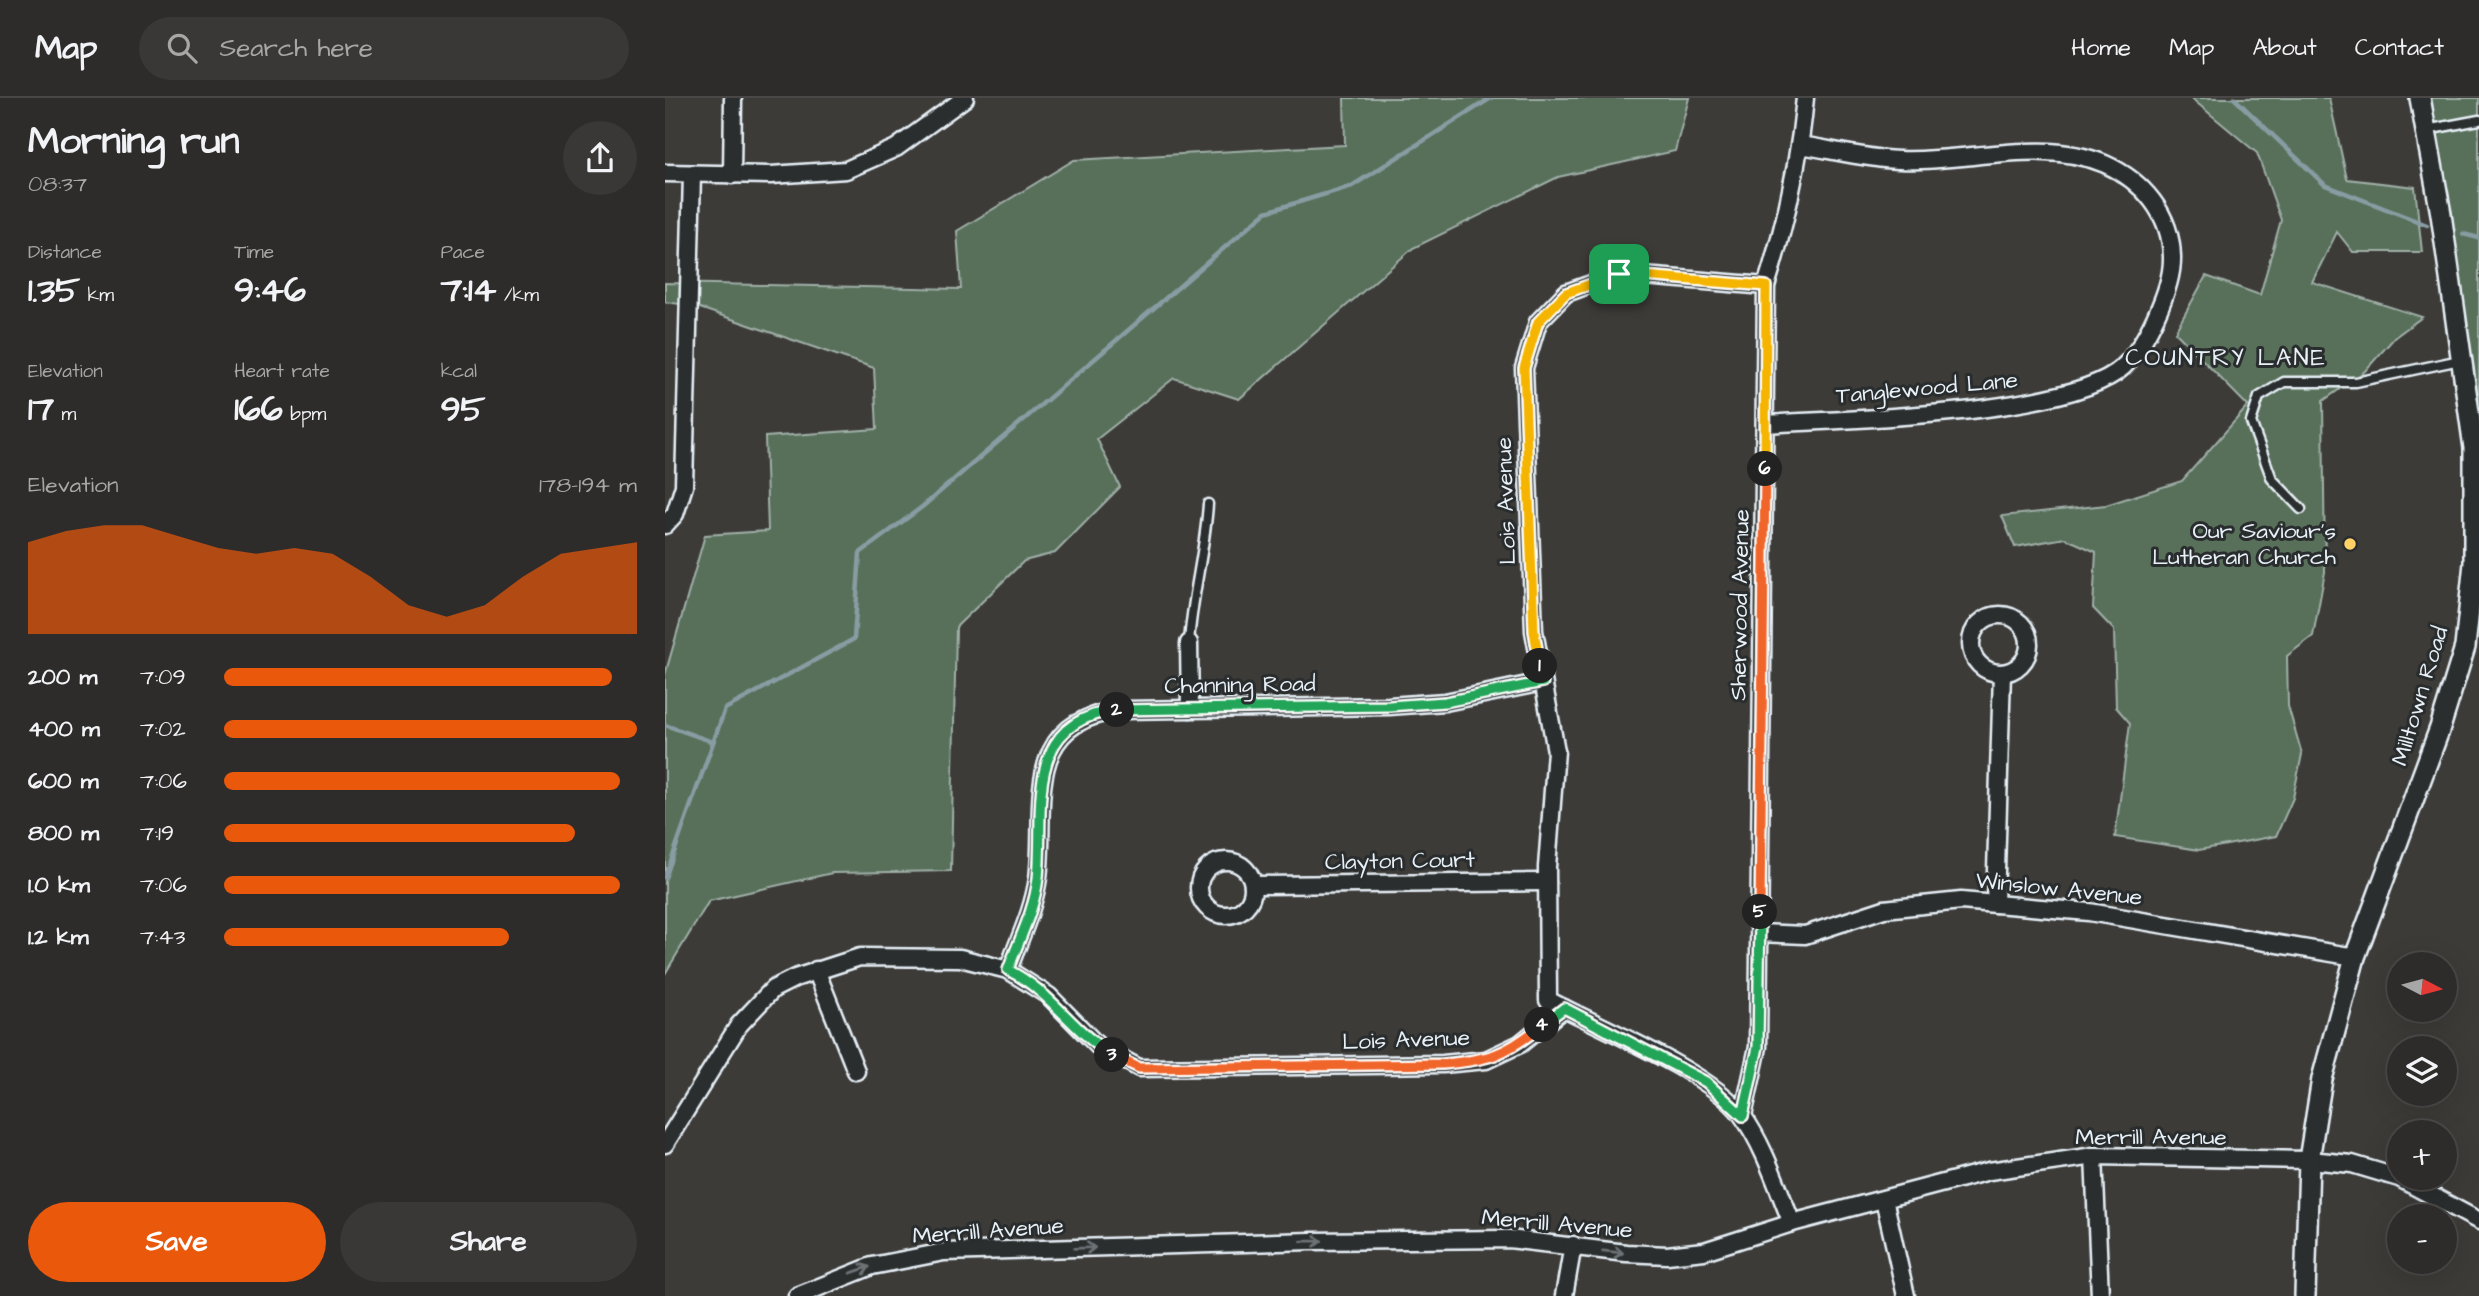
<!DOCTYPE html>
<html lang="en">
<head>
<meta charset="utf-8">
<style>
	:root { --surface:#2e2c2a; --page:#3a3836; --text:#f1f3f6; --muted:#a7a7a8; --line:#494847; --accent:#ea580c }
	body { margin:0; font-family:"Architects Daughter",sans-serif; background:var(--page); color:var(--text); height:100vh; display:flex; flex-direction:column; font-size:26px; white-space:nowrap }
	* { box-sizing:border-box; margin:0 }
	p { font-size:23px; color:var(--muted) }
	.icon { flex:none; width:38px; height:38px; fill:none; stroke:currentColor; stroke-width:2; stroke-linecap:round; stroke-linejoin:round }
	.map { position:relative; flex:1; overflow:hidden }
	.side { display:flex; flex-direction:column; background:var(--surface); width:665px }
	.side>* { flex:none }
	.needle { width:46px; rotate:96deg }
	.fabs { position:absolute; left:1722px; top:854px; display:grid; gap:14px }
	.fabs a { display:grid; place-items:center; width:70px; height:70px; border-radius:50%; background:var(--surface); box-shadow:0 7px 28px #0002,0 0 0 2px var(--line); font-size:35px }
	.pin { position:absolute; display:grid; place-items:center; width:60px; height:60px; color:#fff; margin:-30px; border-radius:14px; box-shadow:0 4px 10px #0006 }
	.km { position:absolute; width:35px; height:35px; margin:-18px; border-radius:50%; background:#222; color:#fff; font-size:19px; line-height:35px; text-align:center }
	.round { display:grid; place-items:center; flex:none; width:74px; height:74px; border-radius:37px; background:var(--page) }
	.headline { display:flex; align-items:center; justify-content:space-between; height:119px; padding:0 28px }
	h1 { font-size:38px; font-weight:700; line-height:52px }
	.stats { display:grid; grid-template-columns:repeat(3,1fr); gap:10px; height:119px; padding:7px 28px }
	.stats div { display:grid; align-content:center }
	.stats b { font-size:35px; font-weight:700 }
	.stats small { font-size:19px; font-weight:400 }
	.stats p { font-size:19px }
	.chart { height:196px; padding:14px 28px }
	.chart p { display:flex; justify-content:space-between }
	.chart svg { width:100%; height:126px; margin-top:7px; fill:var(--accent); opacity:.7 }
	.action { display:flex; gap:14px; margin-top:auto; padding:14px 28px }
	.action a { flex:1; height:80px; border-radius:42px; background:var(--accent); color:#fff; font-size:28px; font-weight:700; line-height:80px; text-align:center }
	.action a+a { background:var(--page); color:var(--text) }
	ul { padding:0 28px; list-style:none; font-size:23px }
	li { display:grid; grid-template-columns:112px 84px 1fr; align-items:center; height:52px }
	li i { height:18px; border-radius:9px; background:var(--accent) }
	header { display:flex; align-items:center; gap:42px; box-sizing:border-box; height:98px; padding:0 35px; background:var(--surface); border-bottom:2px solid var(--line) }
	header strong { font-size:33px }
	nav { display:flex; gap:38px; margin-inline-start:auto; font-size:24px }
	.search { width:490px; height:63px; background:var(--page); display:flex; align-items:center; gap:18px; box-sizing:border-box; padding:0 24px; border-radius:38px; color:var(--muted); font-size:26px }
	main { display:flex; flex:1; min-height:0 }
	.map>svg:first-child { display:block }
	.green { fill:#586f5a; stroke:#a0b0a9; stroke-width:2 }
	.lines { fill:none; stroke-linecap:round; stroke-linejoin:round }
	.stream { stroke:#889da3; stroke-width:4.5 }
	.service-casing { stroke:#e8f1f8; stroke-width:13 }
	.minor-casing { stroke:#e8f1f8; stroke-width:21 }
	.tertiary-casing { stroke:#e8f1f8; stroke-width:24 }
	.service { stroke:#2a2d2e; stroke-width:8 }
	.minor { stroke:#2a2d2e; stroke-width:16 }
	.tertiary { stroke:#2a2d2e; stroke-width:19 }
	.oneway { stroke:#6c7275 }
	.split-1-casing { stroke:#fff; stroke-width:14 }
	.split-2-casing { stroke:#fff; stroke-width:14 }
	.split-3-casing { stroke:#fff; stroke-width:14 }
	.split-4-casing { stroke:#fff; stroke-width:14 }
	.split-5-casing { stroke:#fff; stroke-width:14 }
	.split-6-casing { stroke:#fff; stroke-width:14 }
	.split-7-casing { stroke:#fff; stroke-width:14 }
	.split-1 { stroke:#f5b400; stroke-width:9 }
	.split-2 { stroke:#22a559; stroke-width:9 }
	.split-3 { stroke:#22a559; stroke-width:9 }
	.split-4 { stroke:#f0652b; stroke-width:9 }
	.split-5 { stroke:#22a559; stroke-width:9 }
	.split-6 { stroke:#f0652b; stroke-width:9 }
	.split-7 { stroke:#f5b400; stroke-width:9 }
	.poi-dot { fill:#ffd166; stroke:#2a2d2e; stroke-width:2.5 }
	.labels { text-anchor:middle; dominant-baseline:central; stroke-width:6; stroke-linejoin:round; paint-order:stroke }
	.street-label { font-size:23px; fill:#e8f1f8; stroke:#2a2d2e }
	.poi-label { font-size:23px; fill:#e8f1f8; stroke:#2a2d2e; text-anchor:end }
	.neighbourhood-label { font-size:24px; letter-spacing:2px; fill:#e8f1f8; stroke:#2a2d2e }
</style>
</head>
<body>
<header>
<strong>Map</strong>
<div class="search"><svg class="icon" aria-label="search" viewBox="0 0 24 24"><circle cx="10" cy="10" r="6"/><path d="M15 15l6 6"/></svg>Search here</div>
<nav><a>Home</a><a>Map</a><a>About</a><a>Contact</a></nav>
</header>
<main>
<section class="side">
<div class="headline"><div><h1>Morning run</h1><p>08:37</p></div><a class="round"><svg class="icon" aria-label="share" viewBox="0 0 24 24"><path d="M12 15V3M7 8l5-5 5 5M5 13v7h14v-7"/></svg></a></div>
<div class="stats">
<div><p>Distance</p><b>1.35<small> km</small></b></div>
<div><p>Time</p><b>9:46</b></div>
<div><p>Pace</p><b>7:14<small> /km</small></b></div>
</div>
<div class="stats">
<div><p>Elevation</p><b>17<small> m</small></b></div>
<div><p>Heart rate</p><b>166<small> bpm</small></b></div>
<div><p>kcal</p><b>95</b></div>
</div>
<div class="chart"><p><span>Elevation</span>178–194 m</p>
<svg viewBox="0 0 160 44" preserveAspectRatio="none"><path d="M0 44V12L10 8L20 6L30 6L40 10L50 14L60 16L70 14L80 16L90 24L100 34L110 38L120 34L130 24L140 16L150 14L160 12V44z"/></svg>
</div>
<ul>
<li><b>200 m</b>7:09<i style="width:94%"></i></li>
<li><b>400 m</b>7:02<i style="width:100%"></i></li>
<li><b>600 m</b>7:06<i style="width:96%"></i></li>
<li><b>800 m</b>7:19<i style="width:85%"></i></li>
<li><b>1.0 km</b>7:06<i style="width:96%"></i></li>
<li><b>1.2 km</b>7:43<i style="width:69%"></i></li>
</ul>
<div class="action"><a>Save</a><a>Share</a></div>
</section>
<div class="map">
<svg width="1814" height="1198" viewBox="0 0 1814 1198">
	<rect width="100%" height="100%" fill="#3d3b38"/>
	<filter id="ink" filterUnits="userSpaceOnUse"><feTurbulence type="fractalNoise" baseFrequency=".0143" numOctaves="2"/><feDisplacementMap in="SourceGraphic" scale="14" xChannelSelector="R" yChannelSelector="G"/><feConvolveMatrix kernelMatrix="1 2 1 2 8 2 1 2 1" color-interpolation-filters="sRGB"/></filter>
	<g filter="url(#ink)">
		<g class="green">
			<polygon points="679,0 1024,0 1010,53 893,79 748,150 574,301 509,280 432,341 455,389 390,455 359,463 291,529 286,773 167,775 44,803 0,876 0,577 40,437 103,433 100,339 212,331 209,270 29,208 0,204 0,185 296,191 292,133 409,62 680,47"/>
			<polygon points="1526,0 1664,0 1682,81 1750,89 1757,154 1688,154 1672,134 1647,184 1757,219 1730,239 1700,273 1658,303 1660,474 1648,538 1622,558 1623,608 1637,656 1628,700 1611,738 1534,752 1450,739 1465,625 1451,609 1449,532 1428,510 1431,454 1400,440 1350,449 1337,418 1441,407 1517,383 1583,308 1510,234 1541,178 1595,197 1616,122 1592,55"/>
			<polygon points="1755,0 1814,0 1814,368"/>
		</g>
		<g class="lines">
			<g class="stream">
				<polyline points="1569,0 1660,87 1762,127"/>
				<polyline points="1798,136 1814,140"/>
				<polyline points="0,627 48,644"/>
				<polyline points="0,780 60,611 189,541 195,455 257,409 601,114 687,88 826,0"/>
			</g>
			<g class="service-casing">
				<g id="service">
					<polyline points="1761,32 1814,22"/>
					<polyline points="1636,411 1607,381 1586,324 1594,299 1619,284 1691,284 1795,262"/>
					<path d="M524 545C527 498 540 453 543 406"/>
				</g>
			</g>
			<g class="minor-casing">
				<g id="minor">
					<polyline points="0,75 106,77 181,72 231,50 300,0"/>
					<polyline points="67,77 68,0"/>
					<path d="M1101 188 954 176 901 195 873 224 859 270 869 533 891 653 882 769 883 902C932 928 1047 975 1077 1017 1100 1049 1112 1089 1127 1125"/>
					<path d="M1100 326C1176 321 1405 318 1458 269 1480 248 1508 190 1507 159 1506 116 1478 83 1440 66 1377 39 1301 65 1235 62 1202 61 1168 52 1136 47"/>
					<polyline points="0,427 10,416 19,388 27,76"/>
					<circle cx="1335" cy="546" r="29"/>
					<polyline points="524,545 525,611"/>
					<circle cx="561" cy="790" r="27"/>
					<polyline points="588,787 882,784"/>
					<polyline points="1330,806 1337,575"/>
					<polyline points="1095,835 1140,837 1219,811 1296,803 1424,814 1690,859"/>
					<polyline points="151,872 191,973"/>
					<path d="M343 872C354 841 368 814 373 780 382 708 354 623 457 612L724 608 780 604 878 584"/>
					<path d="M1078 1018 1093 949 1101 188C1121 125 1134 65 1140 0"/>
					<polyline points="0,1046 74,927 108,891 130,880 195,859 295,860 343,872 384,898 433,948 474,970 778,966 821,962 855,946 899,910"/>
					<polyline points="1429,1058 1435,1198"/>
					<polyline points="1219,1101 1241,1198"/>
					<polyline points="132,1198 207,1168 279,1154 646,1143 844,1141 961,1155 1002,1157 1039,1153 1127,1125 1324,1073 1429,1058 1644,1062 1687,1066 1734,1080 1814,1123"/>
					<polyline points="899,1198 908,1147"/>
				</g>
			</g>
			<g class="tertiary-casing">
				<polyline id="tertiary" points="1640,1198 1644,1062 1657,981 1690,859 1775,630 1800,549 1809,465 1809,350 1776,116 1755,0"/>
			</g>
			<use href="#service" class="service"/>
			<use href="#minor" class="minor"/>
			<use href="#tertiary" class="tertiary"/>
		</g>
		<defs><path id="oneway-shaft" d="M-6 0H5M1.5-3L5.5 0L1.5 3" fill="none" stroke-width="1.6" stroke-linecap="round" stroke-linejoin="round" transform="scale(1.75)"/></defs>
		<g class="oneway">
			<use href="#oneway-shaft" transform="translate(647 1143) rotate(-1)"/>
			<use href="#oneway-shaft" transform="translate(420 1150) rotate(-2)"/>
			<use href="#oneway-shaft" transform="translate(948 1154) rotate(6)"/>
			<use href="#oneway-shaft" transform="translate(195 1172) rotate(-19)"/>
		</g>
	</g>
	<g class="lines" filter="url(#ink)">
		<g class="split-1-casing">
			<polyline id="split-1" points="875,568 869,533 859,270 873,224 901,195 954,176"/>
		</g>
		<g class="split-2-casing">
			<polyline id="split-2" points="452,612 724,608 780,604 878,584 875,568"/>
		</g>
		<g class="split-3-casing">
			<path id="split-3" d="M447 957C406 932 387 894 343 872 354 841 369 814 373 780 380 712 356 623 452 612"/>
		</g>
		<g class="split-4-casing">
			<path id="split-4" d="M447 957 474 970 778 966C824 962 841 957 877 927"/>
		</g>
		<g class="split-5-casing">
			<polyline id="split-5" points="877,927 899,910 1041,984 1078,1018 1093,949 1095,814"/>
		</g>
		<g class="split-6-casing">
			<polyline id="split-6" points="1095,814 1100,371"/>
		</g>
		<g class="split-7-casing">
			<polyline id="split-7" points="954,176 1101,188 1100,371"/>
		</g>
		<use href="#split-1" class="split-1"/>
		<use href="#split-2" class="split-2"/>
		<use href="#split-3" class="split-3"/>
		<use href="#split-4" class="split-4"/>
		<use href="#split-5" class="split-5"/>
		<use href="#split-6" class="split-6"/>
		<use href="#split-7" class="split-7"/>
	</g>
	<circle class="poi-dot" cx="1685" cy="446" r="7"/>
	<g class="labels">
		<g class="street-label">
			<text transform="translate(1262 290) rotate(-5)">Tanglewood Lane</text>
			<text transform="translate(841 403) rotate(-92)">Lois Avenue</text>
			<text transform="translate(1075 507) rotate(-89)">Sherwood Avenue</text>
			<text transform="translate(575 587) rotate(-1)">Channing Road</text>
			<text transform="translate(1755 598) rotate(-73)">Milltown Road</text>
			<text transform="translate(735 763) rotate(-1)">Clayton Court</text>
			<text transform="translate(1394 791) rotate(6)">Winslow Avenue</text>
			<text transform="translate(741 942) rotate(-2)">Lois Avenue</text>
			<text x="1486" y="1039">Merrill Avenue</text>
			<text transform="translate(892 1126) rotate(5)">Merrill Avenue</text>
			<text transform="translate(323 1133) rotate(-4)">Merrill Avenue</text>
		</g>
		<g class="poi-label">
			<text x="1671" y="433">Our Saviour's<tspan x="1671" dy="26">Lutheran Church</tspan></text>
		</g>
		<g class="neighbourhood-label">
			<text x="1561" y="260">COUNTRY LANE</text>
		</g>
	</g>
</svg>
<div class="fabs">
<a><svg class="needle" viewBox="-14 -14 28 28"><path d="M0-13l5 13h-10z" fill="#e53935"/><path d="M0 13l5-13h-10z" fill="#a7a7a8"/></svg></a>
<a><svg class="icon" aria-label="layers" viewBox="0 0 24 24"><path d="M12 4l9 5-9 5-9-5zM3 14l9 5 9-5"/></svg></a>
<a>+</a>
<a>−</a>
</div>
<div class="pin" style="left:954px;top:176px;background:#1e9e55"><svg class="icon" aria-label="arrive" viewBox="0 0 24 24"><path d="M6 21V4h12l-3 4 3 4H6"/></svg></div>
<b class="km" style="left:875px;top:568px">1</b>
<b class="km" style="left:452px;top:612px">2</b>
<b class="km" style="left:447px;top:957px">3</b>
<b class="km" style="left:877px;top:927px">4</b>
<b class="km" style="left:1095px;top:814px">5</b>
<b class="km" style="left:1100px;top:371px">6</b>
</div>
</main>
</body>
</html>
